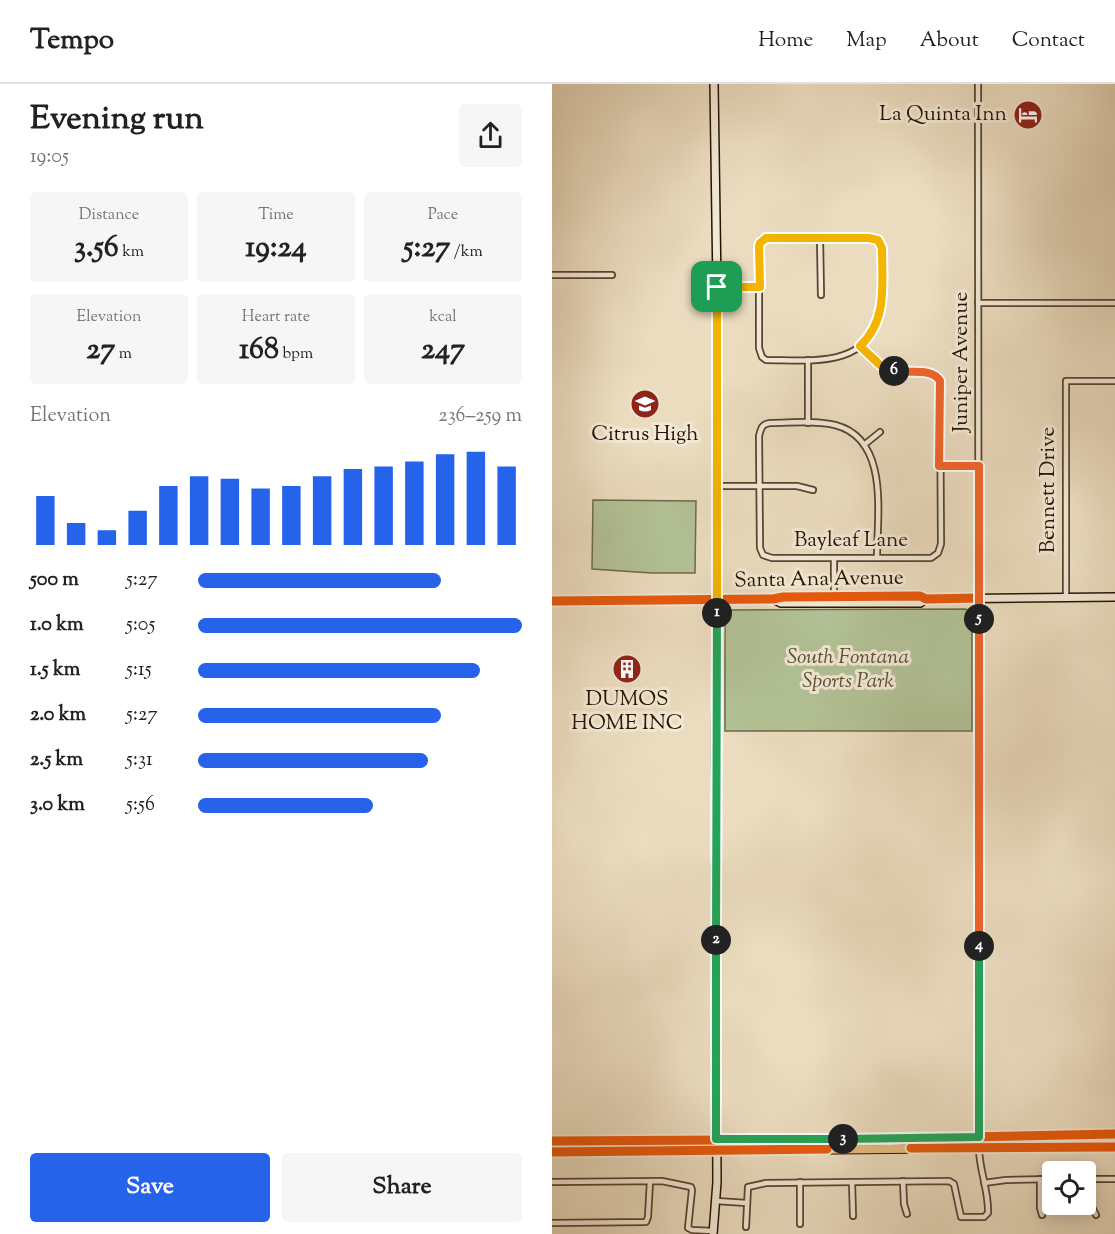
<!DOCTYPE html>
<html lang="en">
<head>
<meta charset="utf-8">
<style>
	:root { --surface:#fff; --page:#f6f6f6; --text:#222; --muted:#767676; --line:#e0e0e0; --accent:#2563eb }
	body { margin:0; font-family:"Sorts Mill Goudy",serif; background:var(--page); color:var(--text); height:100vh; display:flex; flex-direction:column; font-size:22px; white-space:nowrap }
	* { box-sizing:border-box; margin:0 }
	p { font-size:20px; color:var(--muted) }
	.icon { flex:none; width:33px; height:33px; fill:none; stroke:currentColor; stroke-width:2; stroke-linecap:round; stroke-linejoin:round }
	.map { position:relative; flex:1; overflow:hidden }
	.details { display:flex; flex-direction:column; background:var(--surface); width:552px }
	.details>* { flex:none }
	.buttons { position:absolute; left:490px; top:1077px; display:grid; gap:12px }
	.buttons a { display:grid; place-items:center; width:54px; height:54px; border-radius:6px; background:var(--surface); box-shadow:0 3px 15px #0003; font-size:30px }
	.pin { position:absolute; display:grid; place-items:center; width:51px; height:51px; color:#fff; margin:-26px; border-radius:12px; box-shadow:0 3px 9px #0006 }
	.km { position:absolute; width:30px; height:30px; margin:-15px; border-radius:50%; background:#222; color:#fff; font-size:16px; line-height:30px; text-align:center }
	.round { display:grid; place-items:center; flex:none; width:63px; height:63px; border-radius:6px; background:var(--page) }
	.headline { display:flex; align-items:center; justify-content:space-between; height:102px; padding:0 30px }
	h1 { font-size:33px; font-weight:700; line-height:45px }
	.metrics { display:grid; grid-template-columns:repeat(3,1fr); gap:9px; height:102px; padding:6px 30px }
	.metrics div { display:grid; align-content:center; border-radius:6px; background:var(--page); text-align:center }
	.metrics b { font-size:30px; font-weight:700 }
	.metrics small { font-size:16px; font-weight:400 }
	.metrics p { font-size:16px }
	.chart { height:168px; padding:12px 30px }
	.chart p { display:flex; justify-content:space-between }
	.chart svg { width:100%; height:108px; margin-top:6px; stroke:var(--accent); stroke-width:6 }
	.button { display:flex; gap:12px; margin-top:auto; padding:12px 30px }
	.button a { flex:1; height:69px; border-radius:6px; background:var(--accent); color:#fff; font-size:24px; font-weight:700; line-height:69px; text-align:center }
	.button a+a { background:var(--page); color:var(--text) }
	ul { padding:0 30px; list-style:none; font-size:20px }
	li { display:grid; grid-template-columns:96px 72px 1fr; align-items:center; height:45px }
	li i { height:15px; border-radius:8px; background:var(--accent) }
	header { display:flex; align-items:center; gap:36px; box-sizing:border-box; height:84px; padding:0 30px; background:var(--surface); border-bottom:2px solid var(--line) }
	header strong { font-size:28px }
	nav { display:flex; gap:33px; margin-inline-start:auto; font-size:21px }
	main { display:flex; flex:1; min-height:0 }
	.map>svg:first-child { display:block }
	.green { fill:#b2c296; stroke:#6c6a4c; stroke-width:1.5 }
	.lines { fill:none; stroke-linecap:round; stroke-linejoin:round }
	.street-casing { stroke:#574530; stroke-width:8 }
	.secondary-casing { stroke:#261301; stroke-width:10 }
	.primary-casing { stroke:#261301; stroke-width:10 }
	.street { stroke:#f2e8d5; stroke-width:4.5 }
	.secondary { stroke:#f2e8d5; stroke-width:7 }
	.primary { stroke:#e6be80; stroke-width:8 }
	.cycleway-casing { stroke:#f2e8d5; stroke-width:13 }
	.cycleway { stroke:#e8590c; stroke-width:9 }
	.split-1-casing { stroke:#fff; stroke-width:12 }
	.split-2-casing { stroke:#fff; stroke-width:12 }
	.split-3-casing { stroke:#fff; stroke-width:12 }
	.split-4-casing { stroke:#fff; stroke-width:12 }
	.split-5-casing { stroke:#fff; stroke-width:12 }
	.split-6-casing { stroke:#fff; stroke-width:12 }
	.split-7-casing { stroke:#fff; stroke-width:12 }
	.split-1 { stroke:#f5b400; stroke-width:8 }
	.split-2 { stroke:#22a559; stroke-width:8 }
	.split-3 { stroke:#22a559; stroke-width:8 }
	.split-4 { stroke:#22a559; stroke-width:8 }
	.split-5 { stroke:#f0652b; stroke-width:8 }
	.split-6 { stroke:#f0652b; stroke-width:8 }
	.split-7 { stroke:#f5b400; stroke-width:8 }
	.labels { text-anchor:middle; dominant-baseline:central; stroke-width:6; stroke-linejoin:round; paint-order:stroke }
	.poi-label { font-size:21px; fill:#261301; stroke:#f2e8d5 }
	.street-label { font-size:21px; fill:#261301; stroke:#f2e8d5 }
	.park-label { font-size:21px; font-style:italic; fill:#575035; stroke:#f2e8d5 }
</style>
</head>
<body>
<header>
<strong>Tempo</strong>
<nav><a>Home</a><a>Map</a><a>About</a><a>Contact</a></nav>
</header>
<main>
<section class="details">
<div class="headline"><div><h1>Evening run</h1><p>19:05</p></div><a class="round"><svg class="icon" aria-label="share" viewBox="0 0 24 24"><path d="M12 15V3M7 8l5-5 5 5M5 13v7h14v-7"/></svg></a></div>
<div class="metrics">
<div><p>Distance</p><b>3.56<small> km</small></b></div>
<div><p>Time</p><b>19:24</b></div>
<div><p>Pace</p><b>5:27<small> /km</small></b></div>
</div>
<div class="metrics">
<div><p>Elevation</p><b>27<small> m</small></b></div>
<div><p>Heart rate</p><b>168<small> bpm</small></b></div>
<div><p>kcal</p><b>247</b></div>
</div>
<div class="chart"><p><span>Elevation</span>236–259 m</p>
<svg viewBox="0 0 160 44" preserveAspectRatio="none"><path d="M5 44V24M15 44V35M25 44V38M35 44V30M45 44V20M55 44V16M65 44V17M75 44V21M85 44V20M95 44V16M105 44V13M115 44V12M125 44V10M135 44V7M145 44V6M155 44V12"/></svg>
</div>
<ul>
<li><b>500 m</b>5:27<i style="width:75%"></i></li>
<li><b>1.0 km</b>5:05<i style="width:100%"></i></li>
<li><b>1.5 km</b>5:15<i style="width:87%"></i></li>
<li><b>2.0 km</b>5:27<i style="width:75%"></i></li>
<li><b>2.5 km</b>5:31<i style="width:71%"></i></li>
<li><b>3.0 km</b>5:56<i style="width:54%"></i></li>
</ul>
<div class="button"><a>Save</a><a>Share</a></div>
</section>
<div class="map">
<svg width="563" height="1150" viewBox="0 0 563 1150">
	<rect width="100%" height="100%" fill="#ebdcbf"/>
	<filter id="stains"><feTurbulence type="fractalNoise" baseFrequency=".00333" numOctaves="4"/><feColorMatrix values="0 0 0 0 .2 0 0 0 0 .09 0 0 0 0 .02 0 0 0 .5 -.17"/></filter>
	<radialGradient id="worn" r=".72"><stop offset=".6" stop-color="#630" stop-opacity="0"/><stop offset="1" stop-color="#630" stop-opacity=".3"/></radialGradient>
	<g class="green">
		<polygon points="41,416 144,417 143,489 100,489 40,485"/>
		<polygon points="414,525 420,530 420,647 173,647 173,531 178,526"/>
	</g>
	<g class="lines">
		<g class="street-casing">
			<g id="street">
				<path d="M219 153 317 154 326 156 330 164C330 185 333 210 328 230 315 285 257 276 214 276L210 273 207 264V163L210 155Z"/>
				<polyline points="268,154 269,211"/>
				<polyline points="0,191 60,191"/>
				<polyline points="165,203 208,203"/>
				<polyline points="426,219 563,219"/>
				<path d="M308 263C320 276 332 288 352 289 361 289 371 287 381 289L388 297 389 460 386 469 379 474H220L211 471 208 464 207 352C209 344 210 340 218 339 239 339 263 336 283 341 338 355 325 431 325 474"/>
				<polyline points="256,276 256,339"/>
				<polyline points="312,361 328,348"/>
				<polyline points="387,382 427,382"/>
				<polyline points="165,402 245,402 261,406"/>
				<polyline points="282,512 282,474"/>
				<polyline points="514,514 514,297 563,297"/>
				<polyline points="488,1095 488,1124 490,1131"/>
				<polyline points="534,1095 563,1095"/>
				<polyline points="540,1095 540,1123 544,1131"/>
				<polyline points="351,1097 352,1120 355,1130"/>
				<polyline points="0,1098 110,1097 139,1103 140,1106 136,1144 140,1146 161,1147"/>
				<polyline points="248,1098 248,1140"/>
				<polyline points="300,1098 301,1132"/>
				<polyline points="432,1099 454,1096 501,1095"/>
				<polyline points="164,1117 195,1119"/>
				<polyline points="0,1139 94,1138 96,1133 98,1097"/>
				<path d="M194 1143 196 1103 214 1099 397 1097 402 1100 409 1133H432L436 1129C437 1107 427 1086 427 1064L426 0"/>
			</g>
		</g>
		<g class="secondary-casing">
			<g id="secondary">
				<polyline points="221,515 229,519 368,519 374,515"/>
				<polyline points="0,517 221,515 231,513 368,512 374,515 563,513"/>
				<polyline points="161,1150 165,1098 163,677 166,516 165,203 162,0"/>
			</g>
		</g>
		<g class="primary-casing">
			<g id="primary">
				<polyline points="0,1057 313,1055 563,1050"/>
				<polyline points="0,1068 563,1063"/>
			</g>
		</g>
		<use href="#street" class="street"/>
		<use href="#secondary" class="secondary"/>
		<use href="#primary" class="primary"/>
		<g class="cycleway-casing">
			<g id="cycleway">
				<polyline points="0,517 221,515 231,513 368,512 374,515 427,514"/>
				<polyline points="164,777 166,516"/>
				<polyline points="0,1057 313,1055 563,1050"/>
				<polyline points="359,1064 563,1063"/>
				<polyline points="0,1068 275,1065"/>
			</g>
		</g>
		<use href="#cycleway" class="cycleway"/>
	</g>
	<g class="lines">
		<g class="split-1-casing">
			<polyline id="split-1" points="165,529 165,203"/>
		</g>
		<g class="split-2-casing">
			<polyline id="split-2" points="164,856 165,529"/>
		</g>
		<g class="split-3-casing">
			<polyline id="split-3" points="164,856 164,1055 291,1055"/>
		</g>
		<g class="split-4-casing">
			<polyline id="split-4" points="291,1055 427,1053 427,862"/>
		</g>
		<g class="split-5-casing">
			<polyline id="split-5" points="427,862 427,535"/>
		</g>
		<g class="split-6-casing">
			<path id="split-6" d="M342 287C357 290 380 283 388 297L387 382H427V535"/>
		</g>
		<g class="split-7-casing">
			<path id="split-7" d="M165 203H208L207 163 208 159 214 154H317L326 156 330 164C330 200 336 236 308 262L328 281 342 287"/>
		</g>
		<use href="#split-1" class="split-1"/>
		<use href="#split-2" class="split-2"/>
		<use href="#split-3" class="split-3"/>
		<use href="#split-4" class="split-4"/>
		<use href="#split-5" class="split-5"/>
		<use href="#split-6" class="split-6"/>
		<use href="#split-7" class="split-7"/>
	</g>
	<defs>
		<g id="hotel-disc" transform="scale(1.5)"><circle r="9.5" fill="#8f2418" stroke="#f2e8d5"/><path d="M-6-4.5h1.5V1H6V5H4.5V3h-9V5H-6ZM-4 0a1.8 1.8 0 1 1 3.6 0ZM.5 0V-2.5h3Q6-2.5 6 0Z" fill="#fff"/></g>
		<g id="school-disc" transform="scale(1.5)"><circle r="9.5" fill="#8f2418" stroke="#f2e8d5"/><path d="M0-5L7-2L0 1L-7-2ZM-4 1L0 2.5L4 1V4Q0 6-4 4Z" fill="#fff"/></g>
		<g id="building-disc" transform="scale(1.5)"><circle r="9.5" fill="#8f2418" stroke="#f2e8d5"/><path d="M-4-6H4V6H1V3H-1V6H-4ZM-2.5-4.3h1.7v1.8h-1.7ZM.8-4.3h1.7v1.8H.8ZM-2.5-1h1.7V.8h-1.7ZM.8-1h1.7V.8H.8Z" fill="#fff"/></g>
	</defs>
	<g fill-rule="evenodd">
		<use href="#hotel-disc" x="476" y="31"/>
		<use href="#school-disc" x="93" y="320"/>
		<use href="#building-disc" x="75" y="585"/>
	</g>
	<g class="labels">
		<g class="poi-label">
			<text x="455" y="31" text-anchor="end">La Quinta Inn</text>
			<text x="93" y="351">Citrus High</text>
			<text x="75" y="616">DUMOS<tspan x="75" dy="24">HOME INC</tspan></text>
		</g>
		<g class="street-label">
			<text transform="translate(410 278) rotate(-90)">Juniper Avenue</text>
			<text transform="translate(497 406) rotate(-90)">Bennett Drive</text>
			<text x="299" y="457">Bayleaf Lane</text>
			<text transform="translate(267 496) rotate(-1)">Santa Ana Avenue</text>
		</g>
		<g class="park-label">
			<text x="296" y="574">South Fontana<tspan x="296" dy="24">Sports Park</tspan></text>
		</g>
	</g>
	<rect width="100%" height="100%" filter="url(#stains)"/>
	<rect width="100%" height="100%" fill="url(#worn)"/>
</svg>
<div class="buttons">
<a><svg class="icon" aria-label="locate" viewBox="0 0 24 24"><circle cx="12" cy="12" r="6"/><path d="M12 2v4M12 18v4M2 12h4M18 12h4"/></svg></a>
</div>
<div class="pin" style="left:165px;top:203px;background:#1e9e55"><svg class="icon" aria-label="arrive" viewBox="0 0 24 24"><path d="M6 21V4h12l-3 4 3 4H6"/></svg></div>
<b class="km" style="left:165px;top:529px">1</b>
<b class="km" style="left:164px;top:856px">2</b>
<b class="km" style="left:291px;top:1055px">3</b>
<b class="km" style="left:427px;top:862px">4</b>
<b class="km" style="left:427px;top:535px">5</b>
<b class="km" style="left:342px;top:287px">6</b>
</div>
</main>
</body>
</html>
